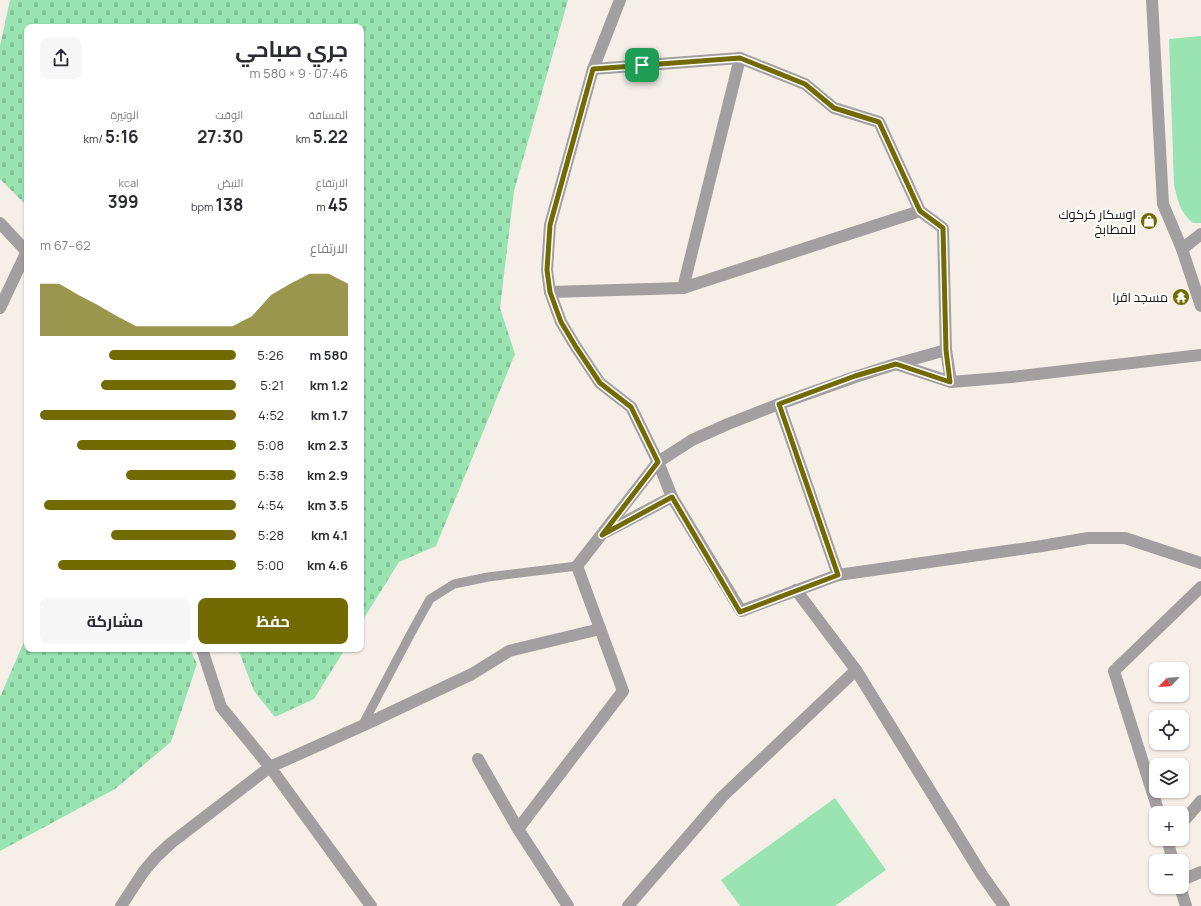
<!DOCTYPE html>
<html lang="ar">
<head>
<meta charset="utf-8">
<style>
	:root { --surface:#fff; --page:#f7f7f7; --text:#2b2b33; --muted:#7c7c81; --accent:#726a03 }
	body { margin:0; font-family:Manrope,Cairo,sans-serif; background:var(--page); color:var(--text); direction:rtl; height:100vh; display:flex; flex-direction:column; font-size:15px; white-space:nowrap }
	* { box-sizing:border-box; margin:0 }
	p { font-size:13px; color:var(--muted) }
	.icon { flex:none; width:22px; height:22px; fill:none; stroke:currentColor; stroke-width:2; stroke-linecap:round; stroke-linejoin:round }
	.map { position:relative; flex:1; overflow:hidden; direction:ltr }
	.sheet { position:absolute; left:24px; top:24px; width:340px; height:628px; display:flex; flex-direction:column; background:var(--surface); border-radius:8px; box-shadow:0 1px 3px #0004; direction:rtl }
	.sheet>* { flex:none }
	.needle { width:26px; rotate:245deg }
	.fabs { position:absolute; left:1149px; top:662px; display:grid; gap:8px }
	.fabs a { display:grid; place-items:center; width:40px; height:40px; border-radius:8px; background:var(--surface); box-shadow:0 1px 3px #0004; font-size:20px }
	.pin { position:absolute; display:grid; place-items:center; width:34px; height:34px; color:#fff; margin:-17px; border-radius:8px; box-shadow:0 2px 6px #0006 }
	.round { display:grid; place-items:center; flex:none; width:42px; height:42px; border-radius:8px; background:var(--page) }
	.summary { display:flex; align-items:center; justify-content:space-between; height:68px; padding:0 16px }
	h1 { font-size:22px; font-weight:700; line-height:30px }
	.figures { display:grid; grid-template-columns:repeat(3,1fr); gap:6px; height:68px; padding:4px 16px }
	.figures div { display:grid; align-content:center }
	.figures b { font-size:17px; font-weight:700 }
	.figures small { font-size:11px; font-weight:400 }
	.figures p { font-size:11px }
	.chart { height:112px; padding:8px 16px }
	.chart p { display:flex; justify-content:space-between }
	.chart svg { width:100%; height:72px; margin-top:4px; fill:var(--accent); opacity:.7 }
	.action { display:flex; gap:8px; margin-top:auto; padding:8px 16px }
	.action a { flex:1; height:46px; border-radius:8px; background:var(--accent); color:#fff; font-size:16px; font-weight:700; line-height:46px; text-align:center }
	.action a+a { background:var(--page); color:var(--text) }
	ul { padding:0 16px; list-style:none; font-size:13px }
	li { display:grid; grid-template-columns:64px 48px 1fr; align-items:center; height:30px }
	li i { height:10px; border-radius:5px; background:var(--accent) }
	.map>svg:first-child { display:block }
	.grass { fill:#99e4b2 }
	.cemetery { fill:url(#cemetery-stones) }
	.lines { fill:none; stroke-linecap:round; stroke-linejoin:round }
	.lane { stroke:#a39e9f; stroke-width:9 }
	.street { stroke:#a39e9f; stroke-width:12 }
	.route-casing { stroke:#fff; stroke-width:8 }
	.route { stroke:#726a03; stroke-width:5 }
	.labels { text-anchor:middle; dominant-baseline:central; stroke-width:4; stroke-linejoin:round; paint-order:stroke }
	.poi-label { font-size:13px; fill:#1b1816; stroke:#fffdfb; text-anchor:end }
</style>
</head>
<body>
<div class="map">
<svg width="1201" height="906" viewBox="0 0 1201 906">
	<defs>
		<pattern id="cemetery-stones" width="16" height="16" patternUnits="userSpaceOnUse"><rect width="16" height="16" fill="#99e4b2"/><path d="M2 7V4a2 2 0 0 1 4 0v3zM10 15v-3a2 2 0 0 1 4 0v3z" fill="#83c398"/></pattern>
	</defs>
	<rect width="100%" height="100%" fill="#f6efe7"/>
	<g class="grass">
		<path d="M1201 36V223H1193C1180 212 1178 202 1174 185L1169 39Z"/>
		<polygon points="835,798 886,870 835,906 740,906 721,880"/>
	</g>
	<g class="cemetery">
		<polygon points="10,0 568,0 514,191 500,308 515,354 436,546 399,562 361,623 361,27 27,27 27,206 0,179 0,46"/>
		<polygon points="27,635 27,649 190,649 197,664 171,742 115,789 0,851 0,697"/>
		<polygon points="238,649 345,649 314,699 275,717 254,691"/>
	</g>
	<g class="lines">
		<polyline class="lane" points="362,726 410,635 430,599 454,584 488,577 577,566"/>
		<g class="street">
			<polyline points="620,0 593,69 550,225 547,270 550,292 561,322 576,347 600,383 631,407 658,462 672,497 741,611 838,575 1042,546 1088,538 1125,538 1201,563"/>
			<polyline points="1152,0 1163,204 1182,249 1201,306"/>
			<polyline points="593,69 740,58 805,84 834,108 879,122 920,211 943,228 946,350 951,382"/>
			<polyline points="0,223 27,252"/>
			<polyline points="1182,249 1201,234"/>
			<polyline points="683,288 740,58"/>
			<polyline points="550,292 683,288 920,211"/>
			<polyline points="0,308 27,251"/>
			<polyline points="896,364 951,382 1011,377 1201,355"/>
			<polyline points="779,404 855,377 896,364 946,350"/>
			<polyline points="606,532 672,497"/>
			<polyline points="796,590 856,670 982,875 1004,906"/>
			<polyline points="202,649 221,707 270,767 371,906"/>
			<polyline points="478,759 518,829 568,906"/>
			<polyline points="1159,813 1114,671 1201,587"/>
			<polyline points="1182,823 1201,801"/>
			<polyline points="518,829 623,691 577,566 658,462 692,440 728,424 779,404 838,575"/>
			<polyline points="1167,839 1173,861"/>
			<polyline points="1182,880 1201,872"/>
			<polyline points="1180,887 1186,906"/>
			<polyline points="121,906 144,871 156,857 171,843 270,767 362,726 472,674 509,651 600,629"/>
			<polyline points="628,906 722,797 856,670"/>
		</g>
	</g>
	<g class="lines">
		<g class="route-casing">
			<polygon id="route" points="740,58 805,84 834,108 879,122 920,211 943,228 946,350 950,382 896,364 855,376 779,404 838,575 740,612 672,497 602,535 658,462 631,407 600,383 576,347 561,322 550,292 547,270 550,225 593,69"/>
		</g>
		<use href="#route" class="route"/>
	</g>
	<defs>
		<g id="shop-disc" transform="scale(0.9)"><circle r="9.5" fill="#726a03" stroke="#fffdfb"/><path d="M-5-2.5h2.3a2.7 3.5 0 0 1 5.4 0H5L5.5 6h-11ZM-1.5-2.5h3a1.5 2.3 0 0 0-3 0Z" fill="#fff"/></g>
		<g id="temple-disc" transform="scale(0.9)"><circle r="9.5" fill="#726a03" stroke="#fffdfb"/><path d="M0-6L5-2H3V0L6.5 2.5H4V6H1.5V3h-3V6H-4V2.5H-6.5L-3 0V-2H-5Z" fill="#fff"/></g>
	</defs>
	<g fill-rule="evenodd">
		<use href="#shop-disc" x="1149" y="221"/>
		<use href="#temple-disc" x="1181" y="297"/>
	</g>
	<g class="labels">
		<g class="poi-label">
			<text x="1136" y="214">اوسكار كركوك<tspan x="1136" dy="15">للمطابخ</tspan></text>
			<text x="1168" y="297">مسجد اقرا</text>
		</g>
	</g>
</svg>
<div class="fabs">
<a><svg class="needle" viewBox="-14 -14 28 28"><path d="M0-13l5 13h-10z" fill="#e53935"/><path d="M0 13l5-13h-10z" fill="#7c7c81"/></svg></a>
<a><svg class="icon" aria-label="locate" viewBox="0 0 24 24"><circle cx="12" cy="12" r="6"/><path d="M12 2v4M12 18v4M2 12h4M18 12h4"/></svg></a>
<a><svg class="icon" aria-label="layers" viewBox="0 0 24 24"><path d="M12 4l9 5-9 5-9-5zM3 14l9 5 9-5"/></svg></a>
<a>+</a>
<a>−</a>
</div>
<div class="pin" style="left:642px;top:65px;background:#1e9e55"><svg class="icon" aria-label="arrive" viewBox="0 0 24 24"><path d="M6 21V4h12l-3 4 3 4H6"/></svg></div>
<section class="sheet">
<div class="summary"><div><h1>جري صباحي</h1><p>07:46 · 9 × 580 m</p></div><a class="round"><svg class="icon" aria-label="share" viewBox="0 0 24 24"><path d="M12 15V3M7 8l5-5 5 5M5 13v7h14v-7"/></svg></a></div>
<div class="figures">
<div><p>المسافة</p><b>5.22<small> km</small></b></div>
<div><p>الوقت</p><b>27:30</b></div>
<div><p>الوتيرة</p><b>5:16<small> /km</small></b></div>
</div>
<div class="figures">
<div><p>الارتفاع</p><b>45<small> m</small></b></div>
<div><p>النبض</p><b>138<small> bpm</small></b></div>
<div><p>kcal</p><b>399</b></div>
</div>
<div class="chart"><p><span>الارتفاع</span>62–67 m</p>
<svg viewBox="0 0 160 44" preserveAspectRatio="none"><path d="M0 44V12L10 12L20 19L30 25L40 32L50 38L60 38L70 38L80 38L90 38L100 38L110 32L120 19L130 12L140 6L150 6L160 12V44z"/></svg>
</div>
<ul>
<li><b>580 m</b>5:26<i style="width:65%"></i></li>
<li><b>1.2 km</b>5:21<i style="width:69%"></i></li>
<li><b>1.7 km</b>4:52<i style="width:100%"></i></li>
<li><b>2.3 km</b>5:08<i style="width:81%"></i></li>
<li><b>2.9 km</b>5:38<i style="width:56%"></i></li>
<li><b>3.5 km</b>4:54<i style="width:98%"></i></li>
<li><b>4.1 km</b>5:28<i style="width:64%"></i></li>
<li><b>4.6 km</b>5:00<i style="width:91%"></i></li>
</ul>
<div class="action"><a>حفظ</a><a>مشاركة</a></div>
</section>
</div>
</body>
</html>
